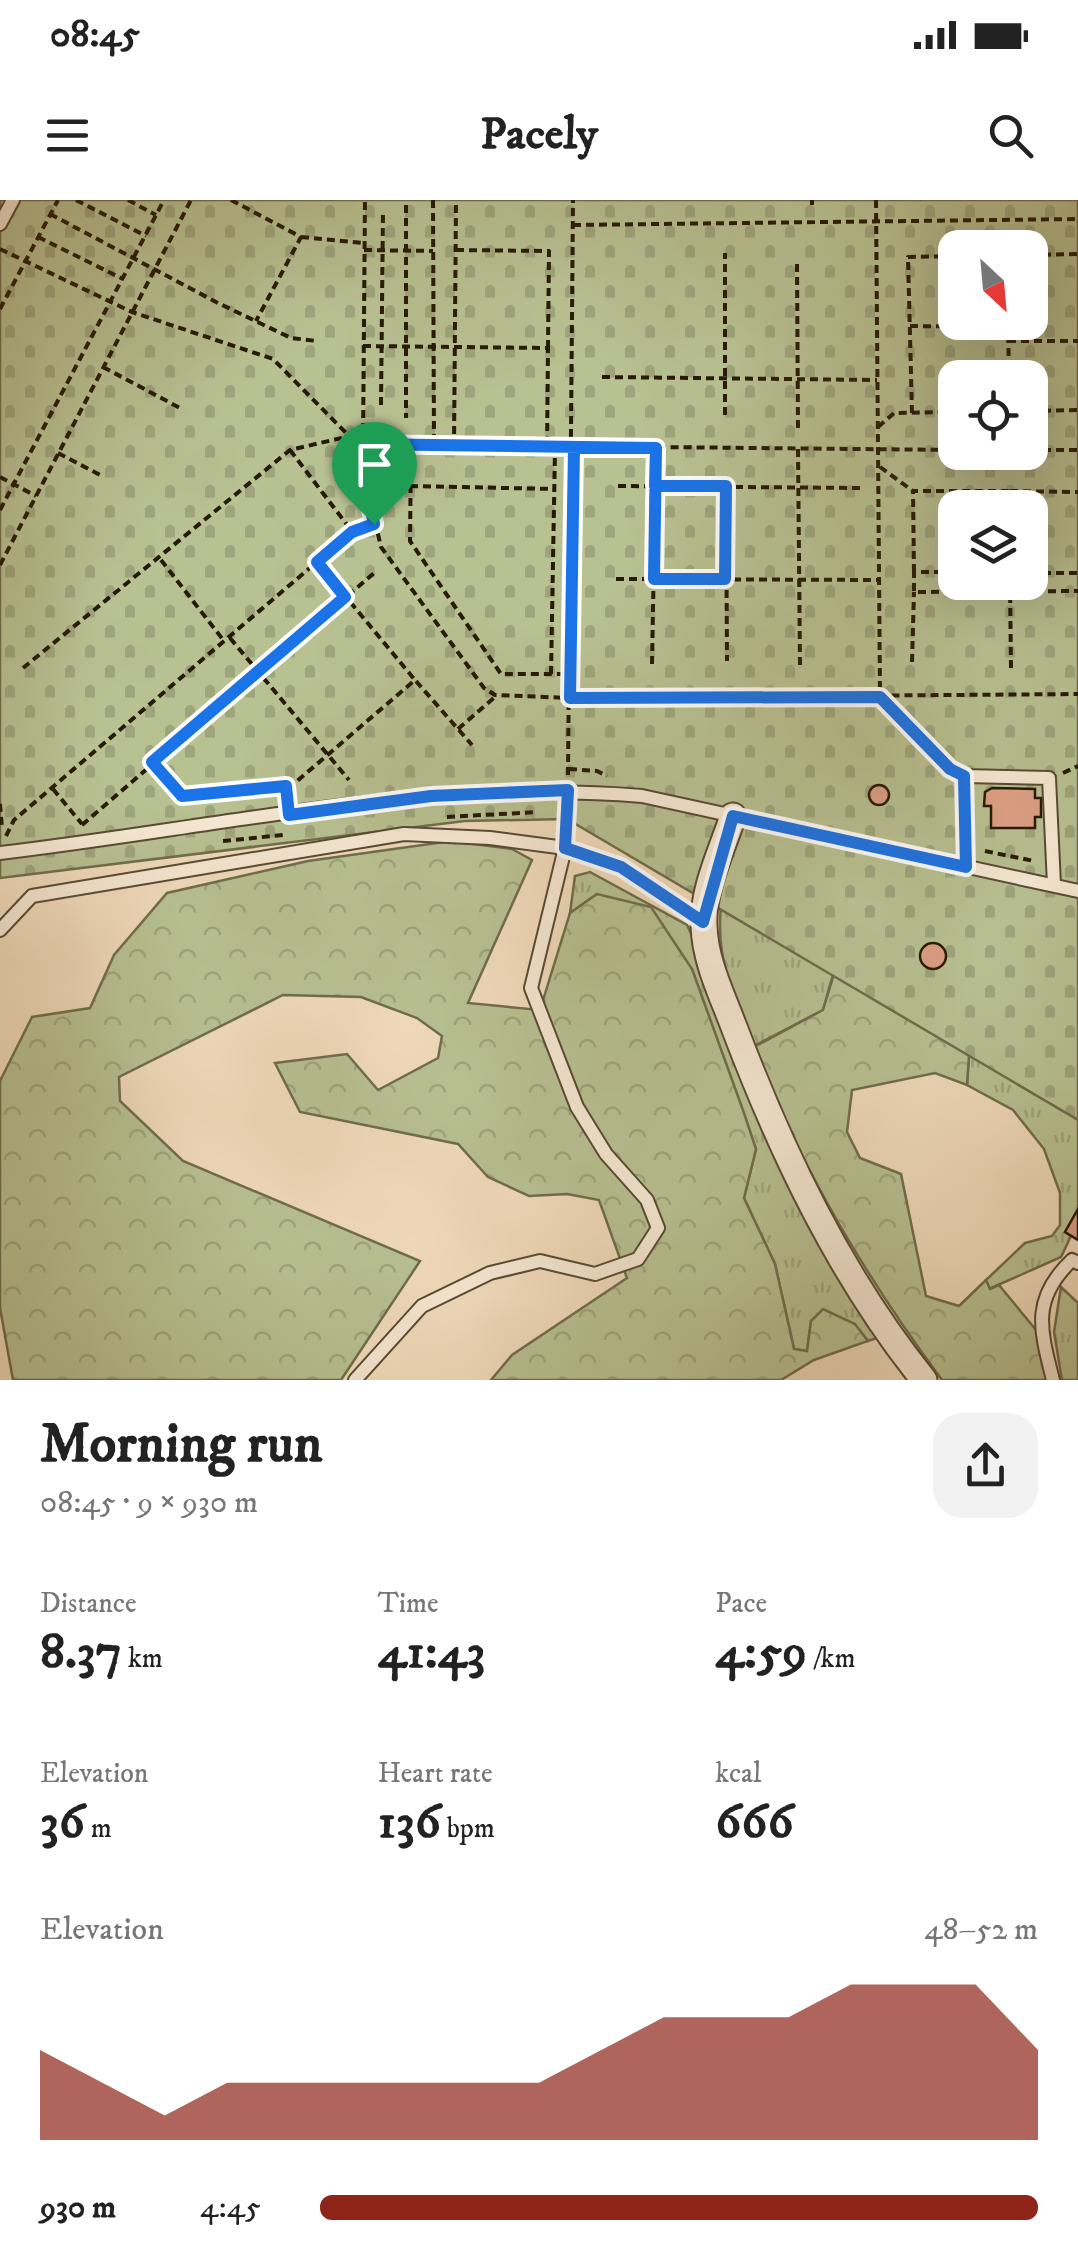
<!DOCTYPE html>
<html lang="en">
<head>
<meta charset="utf-8">
<style>
	:root { --surface:#fff; --page:#f2f2f2; --text:#222; --muted:#767676; --accent:#8f2418 }
	body { margin:0; font-family:"IM FELL DW Pica",serif; background:var(--page); color:var(--text); height:100vh; display:flex; flex-direction:column; font-size:38px; white-space:nowrap }
	* { box-sizing:border-box; margin:0 }
	p { font-size:32px; color:var(--muted) }
	.icon { flex:none; width:55px; height:55px; fill:none; stroke:currentColor; stroke-width:2; stroke-linecap:round; stroke-linejoin:round }
	.map { position:relative; height:1180px; overflow:hidden }
	.details { display:flex; flex-direction:column; background:var(--surface); flex:1 }
	.details>* { flex:none }
	.needle { width:65px; rotate:154deg }
	.controls { position:absolute; left:938px; top:30px; display:grid; gap:20px }
	.controls a { display:grid; place-items:center; width:110px; height:110px; border-radius:20px; background:var(--surface); box-shadow:0 10px 40px #0002; font-size:50px }
	.pin { position:absolute; display:grid; place-items:center; width:85px; height:85px; color:#fff; margin:-102px -42px; border-radius:50% 50% 50% 0; rotate:-45deg; box-shadow:0 0 10px #0007 }
	.pin .icon { rotate:45deg }
	.round { display:grid; place-items:center; flex:none; width:105px; height:105px; border-radius:30px; background:var(--page) }
	.head { display:flex; align-items:center; justify-content:space-between; height:170px; padding:0 40px }
	h1 { font-size:55px; font-weight:700; line-height:75px }
	.figures { display:grid; grid-template-columns:repeat(3,1fr); gap:15px; height:170px; padding:10px 40px }
	.figures div { display:grid; align-content:center }
	.figures b { font-size:50px; font-weight:700 }
	.figures small { font-size:28px; font-weight:400 }
	.figures p { font-size:28px }
	.chart { height:280px; padding:20px 40px }
	.chart p { display:flex; justify-content:space-between }
	.chart svg { width:100%; height:180px; margin-top:10px; fill:var(--accent); opacity:.7 }
	ul { padding:0 40px; list-style:none; font-size:32px }
	li { display:grid; grid-template-columns:160px 120px 1fr; align-items:center; height:75px }
	li i { height:25px; border-radius:12px; background:var(--accent) }
	.status { display:flex; justify-content:space-between; align-items:center; height:70px; padding:0 50px; background:var(--surface); direction:ltr }
	.status svg { height:28px; fill:currentColor }
	header { display:flex; justify-content:space-between; align-items:center; height:130px; padding:0 40px; background:var(--surface); font-size:45px; font-weight:700 }
	.map>svg:first-child { display:block }
	.grass { fill:url(#grass-tufts); stroke:#6f6d4c; stroke-width:2.5 }
	.forest { fill:url(#forest-crowns); stroke:#6f6d4c; stroke-width:2.5 }
	.cemetery { fill:url(#cemetery-stones); stroke:#6f6d4c; stroke-width:2.5; fill-rule:evenodd }
	.building { fill:#dda086; stroke:#261907; stroke-width:2.5 }
	.lines { fill:none; stroke-linecap:round; stroke-linejoin:round }
	.lane-casing { stroke:#594a34; stroke-width:16 }
	.street-casing { stroke:#594a34; stroke-width:29 }
	.path { stroke:#261907; stroke-width:4; stroke-dasharray:8 5; stroke-linecap:butt }
	.lane { stroke:#f6e8d3; stroke-width:12 }
	.street { stroke:#f6e8d3; stroke-width:25 }
	.route-casing { stroke:#fff; stroke-width:20 }
	.route { stroke:#1a73e8; stroke-width:12 }
</style>
</head>
<body>
<div class="status"><b>08:45</b><svg viewBox="0 0 49 12"><path d="M0 12V9h3v3zM5 12V6h3v6zM10 12V3h3v9zM15 12V0h3v12zM26 1h20v11H26zM47 4h2v5h-2z"/></svg></div>
<header><svg class="icon" aria-label="menu" viewBox="0 0 24 24"><path d="M4 6h16M4 12h16M4 18h16"/></svg>Pacely<svg class="icon" aria-label="search" viewBox="0 0 24 24"><circle cx="10" cy="10" r="6"/><path d="M15 15l6 6"/></svg></header>
<div class="map">
<svg width="1078" height="1180" viewBox="0 0 1078 1180">
	<defs>
		<pattern id="grass-tufts" width="24" height="20" patternUnits="userSpaceOnUse" patternTransform="scale(2.5)"><rect width="24" height="20" fill="#b8c192"/><path d="M3 7l-1-3M5 7V3M7 7l1-3M15 17l-1-3M17 17v-4M19 17l1-3" fill="none" stroke="#9ea57c"/></pattern>
		<pattern id="forest-crowns" width="20" height="18" patternUnits="userSpaceOnUse" patternTransform="scale(2.5)"><rect width="20" height="18" fill="#b8c192"/><path d="M2 6a3 3 0 1 1 6 0M12 15a3 3 0 1 1 6 0" fill="none" stroke="#9ea57c"/></pattern>
		<pattern id="cemetery-stones" width="16" height="16" patternUnits="userSpaceOnUse" patternTransform="scale(2.5)"><rect width="16" height="16" fill="#b8c192"/><path d="M2 7V4a2 2 0 0 1 4 0v3zM10 15v-3a2 2 0 0 1 4 0v3z" fill="#9ea57c"/></pattern>
	</defs>
	<rect width="100%" height="100%" fill="#f1dbbb"/>
	<filter id="stains"><feTurbulence type="fractalNoise" baseFrequency=".002" numOctaves="4"/><feColorMatrix values="0 0 0 0 .2 0 0 0 0 .09 0 0 0 0 .02 0 0 0 .5 -.17"/></filter>
	<radialGradient id="worn" r=".72"><stop offset=".6" stop-color="#630" stop-opacity="0"/><stop offset="1" stop-color="#630" stop-opacity=".3"/></radialGradient>
	<g class="grass">
		<path d="M730 654 1078 705V1009L1065 1032 1071 1036 1061 1057 989 1089 986 1080 1025 1043 1052 1036 1060 1025V993L1044 949 1013 910 967 885 969 855 833 775 823 810 754 846C721 767 710 740 730 654Z"/>
		<polygon points="590,672 687,725 880,1137 868,1141 854,1124 811,1121 807,1151 794,1149 775,1064 744,998 756,949 692,769 597,694 570,713 575,676"/>
		<polygon points="1061,1087 1078,1103 1078,1180 1062,1180 1054,1132"/>
	</g>
	<g class="forest">
		<polygon points="451,641 512,649 532,660 468,803 540,810 570,713 597,694 651,707 692,769 744,913 756,949 744,998 775,1064 794,1149 807,1151 811,1121 823,1109 855,1124 868,1141 814,1160 781,1180 491,1180 512,1155 627,1078 599,1000 567,994 529,996 488,977 458,944 300,912 275,863 347,854 378,890 438,858 442,836 417,818 361,797 283,795 119,877 120,901 183,961 420,1061 341,1180 13,1180 0,1108 0,881 32,817 90,808 114,755 167,693 308,661"/>
		<path d="M834 774 969 855 967 885 935 873 852 890 847 932 860 958 901 974 926 1096 959 1106 986 1080 990 1089 999 1085 1036 1130 1048 1180H942C867 1079 799 964 754 847L823 810Z"/>
	</g>
	<path class="cemetery" d="M0 0H1078V920L567 619 465 621 0 678ZM955 48H1030V122H955ZM955 178H1030V252H955ZM955 308H1030V382H955Z"/>
	<g class="building">
		<circle cx="879" cy="595" r="10"/>
		<polygon points="992,588 1035,589 1035,598 1041,598 1041,617 1035,617 1035,628 991,628 991,606 984,606 985,592"/>
		<circle cx="933" cy="756" r="13"/>
		<polygon points="1078,1009 1078,1040 1065,1032"/>
	</g>
	<g class="lines">
		<g class="lane-casing">
			<g id="lane">
				<polyline points="0,24 13,0"/>
				<path d="M0 653C212 628 428 578 642 596L1078 691"/>
				<polyline points="966,667 964,576 1049,578 1054,685"/>
				<polyline points="0,730 32,696 404,634 490,638 565,648 621,667 703,722"/>
				<polyline points="355,1180 422,1106 490,1073 540,1061 595,1074 638,1059 658,1028 647,1000 606,954 577,907 531,788 565,648 568,590"/>
				<path d="M1053 1180C1040 1129 1031 1099 1072 1060L1078 1063"/>
			</g>
		</g>
		<g class="street-casing">
			<path id="street" d="M733 616C722 650 702 690 704 726 705 761 722 795 734 827 781 951 840 1076 924 1180"/>
		</g>
		<g class="path">
			<polyline points="76,0 146,36"/>
			<polyline points="128,0 156,15"/>
			<polyline points="231,0 301,37 256,121"/>
			<polyline points="433,0 434,245"/>
			<polyline points="812,0 812,5"/>
			<polyline points="876,0 880,497 951,570"/>
			<polyline points="406,5 406,218"/>
			<polyline points="50,14 218,103 291,138 317,141"/>
			<polyline points="573,25 1078,19"/>
			<polyline points="38,37 123,79"/>
			<polyline points="301,37 364,43"/>
			<polyline points="0,49 132,112 273,159 357,244 955,250"/>
			<polyline points="364,50 433,51"/>
			<polyline points="456,50 549,51 548,148"/>
			<polyline points="1030,55 1078,54"/>
			<polyline points="797,64 798,229"/>
			<polyline points="0,109 58,0"/>
			<polyline points="1008,122 1009,178"/>
			<polyline points="910,126 1008,127"/>
			<polyline points="1008,141 1078,141"/>
			<polyline points="363,146 548,148 547,248"/>
			<polyline points="103,167 180,208"/>
			<polyline points="602,177 877,180"/>
			<polyline points="381,205 383,10"/>
			<polyline points="1030,211 1078,210"/>
			<polyline points="912,213 908,57 955,56"/>
			<polyline points="725,215 725,53"/>
			<polyline points="878,227 894,213 955,212"/>
			<polyline points="363,244 365,0"/>
			<polyline points="357,245 381,347 484,488 495,495 570,498 1078,494"/>
			<polyline points="411,246 410,341 501,474 570,474"/>
			<polyline points="454,247 456,0"/>
			<polyline points="798,249 800,465"/>
			<polyline points="290,250 351,330"/>
			<polyline points="1030,250 1078,250"/>
			<polyline points="58,253 100,275"/>
			<polyline points="880,267 913,291"/>
			<polyline points="0,277 36,296"/>
			<polyline points="410,286 555,289"/>
			<polyline points="618,286 860,288"/>
			<polyline points="726,286 727,461"/>
			<polyline points="1010,291 1078,292"/>
			<polyline points="0,310 164,0"/>
			<polyline points="161,360 224,441"/>
			<polyline points="317,362 415,480"/>
			<polyline points="0,365 191,0"/>
			<polyline points="914,372 913,291 1010,291 1010,308"/>
			<polyline points="955,372 914,372 914,392 1078,391"/>
			<polyline points="1030,373 1078,373"/>
			<polyline points="616,379 879,380"/>
			<polyline points="1010,382 1011,470"/>
			<polyline points="230,438 349,580"/>
			<polyline points="912,462 914,392"/>
			<polyline points="652,464 656,249"/>
			<polyline points="23,468 290,250 350,236"/>
			<polyline points="551,474 555,249"/>
			<polyline points="458,529 496,496"/>
			<polyline points="152,562 182,596 286,586 287,597"/>
			<polyline points="569,569 597,571 607,576"/>
			<polyline points="1063,573 1078,566"/>
			<polyline points="568,575 573,0"/>
			<polyline points="286,586 296,582 415,480 472,545"/>
			<polyline points="53,589 82,624"/>
			<polyline points="0,604 2,628"/>
			<polyline points="447,617 537,612"/>
			<polyline points="82,625 374,373"/>
			<polyline points="6,636 14,620 352,332 374,324"/>
			<polyline points="223,641 283,635"/>
			<polyline points="985,651 1034,661"/>
		</g>
		<use href="#lane" class="lane"/>
		<use href="#street" class="street"/>
	</g>
	<g class="lines">
		<g class="route-casing">
			<polyline id="route" points="374,324 352,332 317,362 345,397 152,562 182,596 286,586 289,615 431,596 568,590 565,648 621,667 703,722 733,616 966,667 964,576 950,569 880,497 570,498 574,248 656,248 655,286 726,286 725,379 654,379 656,248 357,244 374,324"/>
		</g>
		<use href="#route" class="route"/>
	</g>
	<rect width="100%" height="100%" filter="url(#stains)"/>
	<rect width="100%" height="100%" fill="url(#worn)"/>
</svg>
<div class="controls">
<a><svg class="needle" viewBox="-14 -14 28 28"><path d="M0-13l5 13h-10z" fill="#e53935"/><path d="M0 13l5-13h-10z" fill="#767676"/></svg></a>
<a><svg class="icon" aria-label="locate" viewBox="0 0 24 24"><circle cx="12" cy="12" r="6"/><path d="M12 2v4M12 18v4M2 12h4M18 12h4"/></svg></a>
<a><svg class="icon" aria-label="layers" viewBox="0 0 24 24"><path d="M12 4l9 5-9 5-9-5zM3 14l9 5 9-5"/></svg></a>
</div>
<div class="pin" style="left:374px;top:324px;background:#1e9e55"><svg class="icon" aria-label="arrive" viewBox="0 0 24 24"><path d="M6 21V4h12l-3 4 3 4H6"/></svg></div>
</div>
<section class="details">
<div class="head"><div><h1>Morning run</h1><p>08:45 · 9 × 930 m</p></div><a class="round"><svg class="icon" aria-label="share" viewBox="0 0 24 24"><path d="M12 15V3M7 8l5-5 5 5M5 13v7h14v-7"/></svg></a></div>
<div class="figures">
<div><p>Distance</p><b>8.37<small> km</small></b></div>
<div><p>Time</p><b>41:43</b></div>
<div><p>Pace</p><b>4:59<small> /km</small></b></div>
</div>
<div class="figures">
<div><p>Elevation</p><b>36<small> m</small></b></div>
<div><p>Heart rate</p><b>136<small> bpm</small></b></div>
<div><p>kcal</p><b>666</b></div>
</div>
<div class="chart"><p><span>Elevation</span>48–52 m</p>
<svg viewBox="0 0 160 44" preserveAspectRatio="none"><path d="M0 44V22L10 30L20 38L30 30L40 30L50 30L60 30L70 30L80 30L90 22L100 14L110 14L120 14L130 6L140 6L150 6L160 22V44z"/></svg>
</div>
<ul>
<li><b>930 m</b>4:45<i style="width:100%"></i></li>
</ul>
</section>
</body>
</html>
